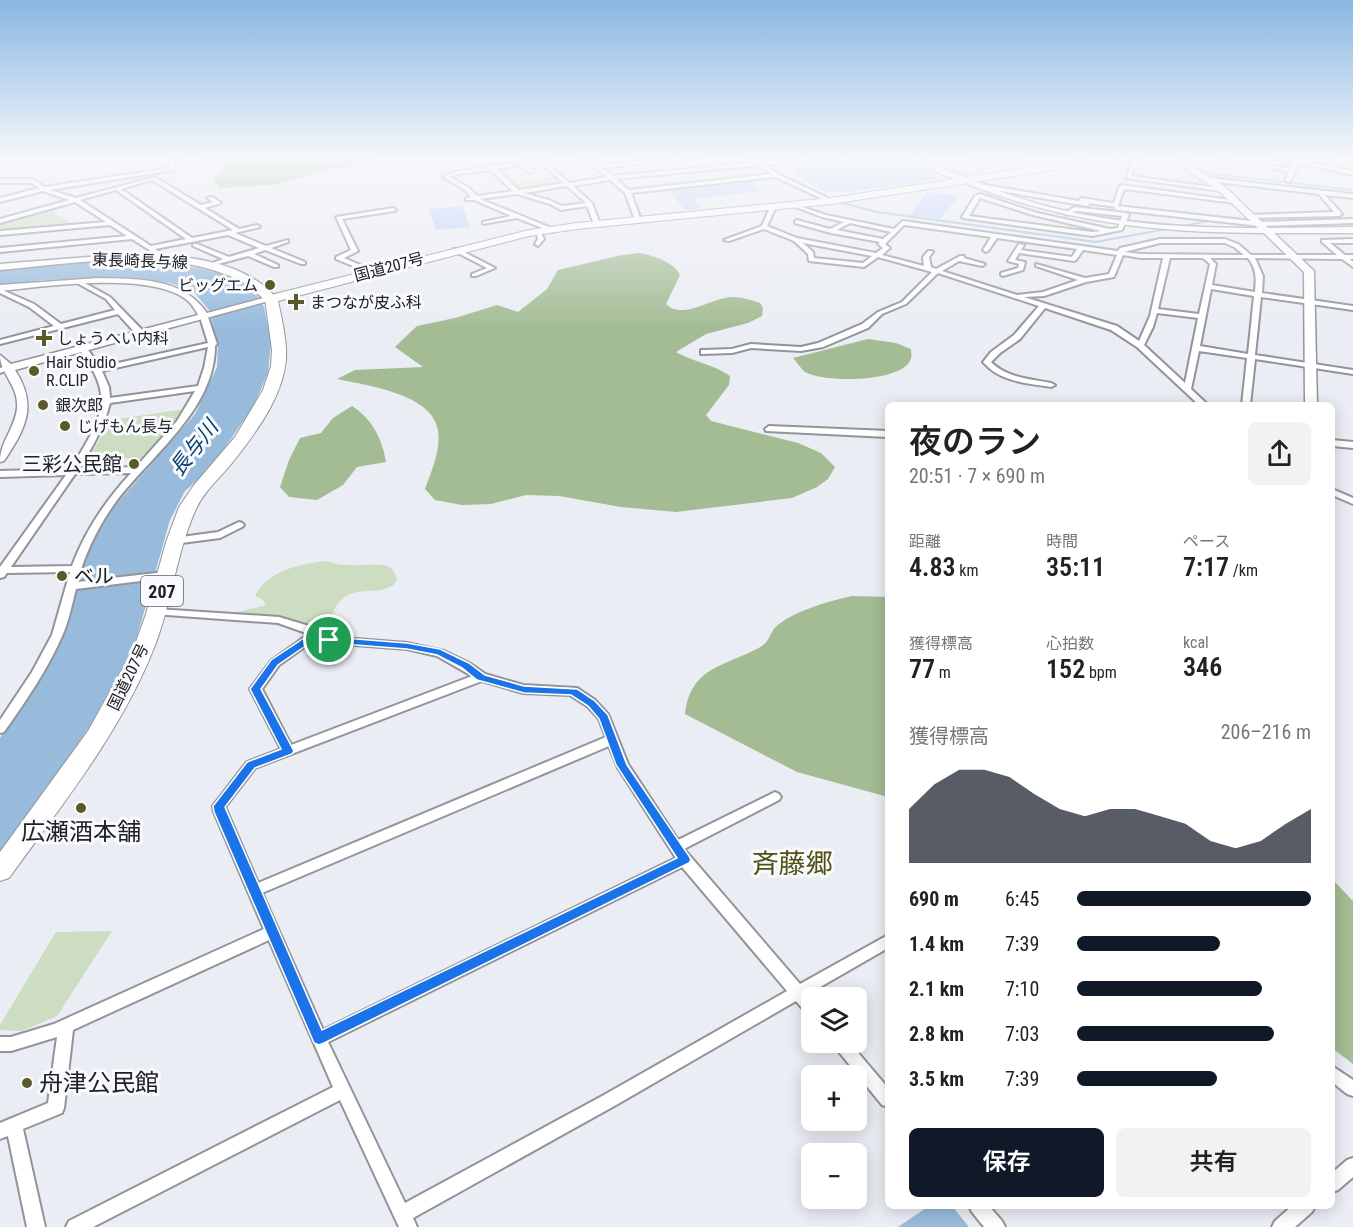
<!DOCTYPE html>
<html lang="ja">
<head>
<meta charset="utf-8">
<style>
	:root { --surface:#fff; --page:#f2f2f2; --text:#222; --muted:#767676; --accent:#111827 }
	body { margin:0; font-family:"Roboto Condensed","Noto Sans JP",sans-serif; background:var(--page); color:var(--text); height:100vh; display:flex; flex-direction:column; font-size:22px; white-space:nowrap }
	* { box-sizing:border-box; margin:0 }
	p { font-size:20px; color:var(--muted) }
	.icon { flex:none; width:33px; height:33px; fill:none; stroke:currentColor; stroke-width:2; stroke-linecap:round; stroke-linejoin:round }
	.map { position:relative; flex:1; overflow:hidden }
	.sheet { position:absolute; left:885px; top:402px; width:450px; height:807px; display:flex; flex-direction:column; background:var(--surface); border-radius:9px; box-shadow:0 3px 15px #0003 }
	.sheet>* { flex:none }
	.buttons { position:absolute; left:801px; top:987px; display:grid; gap:12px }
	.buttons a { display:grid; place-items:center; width:66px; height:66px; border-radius:9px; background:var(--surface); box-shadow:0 3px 15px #0003; font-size:30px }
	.pin { position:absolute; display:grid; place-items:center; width:51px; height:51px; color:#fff; margin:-26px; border:3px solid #fff; border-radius:50%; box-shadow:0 2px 6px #0007 }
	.round { display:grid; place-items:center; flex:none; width:63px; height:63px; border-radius:9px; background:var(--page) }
	.headline { display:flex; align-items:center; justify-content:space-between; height:102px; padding:0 24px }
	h1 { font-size:33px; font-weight:600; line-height:45px }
	.stats { display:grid; grid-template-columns:repeat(3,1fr); gap:9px; height:102px; padding:6px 24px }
	.stats div { display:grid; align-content:center }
	.stats b { font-size:26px; font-weight:600 }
	.stats small { font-size:16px; font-weight:400 }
	.stats p { font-size:16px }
	.chart { height:168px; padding:12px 24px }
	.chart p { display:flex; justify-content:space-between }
	.chart svg { width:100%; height:108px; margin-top:6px; fill:var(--accent); opacity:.7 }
	.action { display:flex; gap:12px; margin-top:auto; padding:12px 24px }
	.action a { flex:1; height:69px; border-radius:9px; background:var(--accent); color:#fff; font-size:24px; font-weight:600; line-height:69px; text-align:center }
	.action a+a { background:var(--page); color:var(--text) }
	ul { padding:0 24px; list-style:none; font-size:20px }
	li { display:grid; grid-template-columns:96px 72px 1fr; align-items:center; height:45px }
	li i { height:15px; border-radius:8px; background:var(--accent) }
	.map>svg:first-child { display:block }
	.green { fill:#ccddc2 }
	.forest { fill:#a3bc94 }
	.water { fill:#98bbdc }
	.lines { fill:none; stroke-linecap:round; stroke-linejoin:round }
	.stream { stroke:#98bbdc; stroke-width:2 }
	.building { fill:#bdcef7 }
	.street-casing { stroke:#92949a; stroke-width:4 }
	.secondary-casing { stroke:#92949a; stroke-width:3 }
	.primary-casing { stroke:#92949a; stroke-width:3 }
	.highway-casing { stroke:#92949a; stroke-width:2 }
	.street { fill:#fff; fill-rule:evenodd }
	.secondary { fill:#fff; fill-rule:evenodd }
	.primary { fill:#fff; fill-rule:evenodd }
	.highway { fill:#fff; fill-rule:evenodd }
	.route { fill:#1a73e8; stroke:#fff; stroke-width:1.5; fill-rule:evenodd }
	.poi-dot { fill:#5a5a27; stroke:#f9fafe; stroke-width:2 }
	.labels { text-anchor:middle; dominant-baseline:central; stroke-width:6; stroke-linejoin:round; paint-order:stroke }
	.far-street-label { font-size:16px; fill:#202123; stroke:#f9fafe }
	.far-poi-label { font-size:16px; fill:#202123; stroke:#f9fafe; text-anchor:start }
	.shield { fill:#f9fafe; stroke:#616265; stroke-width:1.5 }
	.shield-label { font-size:18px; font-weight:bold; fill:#202123 }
	.poi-label { font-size:20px; fill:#202123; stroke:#f9fafe; text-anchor:end }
	.water-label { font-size:21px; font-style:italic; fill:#08416c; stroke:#f9fafe }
	.near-poi-label { font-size:24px; fill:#202123; stroke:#f9fafe }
	.near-quarter-label { font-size:27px; fill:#525115; stroke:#f9fafe }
</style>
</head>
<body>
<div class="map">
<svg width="1353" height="1227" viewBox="0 0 1353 1227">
	<rect width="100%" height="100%" fill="#eaedf3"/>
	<g class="green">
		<polygon points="557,176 564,183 523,190 517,190 508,181"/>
		<polygon points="49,209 73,225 0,232 0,222"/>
		<polygon points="185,409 146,459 114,458 106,468 83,468 111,420"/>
		<path d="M327 561C348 570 376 561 389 567 394 570 395 574 397 579L395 584C391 586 386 589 381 590 368 592 351 589 340 601 328 615 337 618 317 631 290 617 265 616 235 613L266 605 262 599 255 596C267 570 301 564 327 561Z"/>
		<polygon points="112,931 57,1016 22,1031 0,1030 0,1025 56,932"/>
	</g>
	<g class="forest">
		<polygon points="198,157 372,157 374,160 371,164 315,171 300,178 274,185 220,188 214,181 221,169 220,165"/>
		<path d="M640 253C654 256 674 262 680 275L666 304C683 321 712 297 733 297 742 297 751 300 760 303L763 308 762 316 748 323 706 334 676 352C693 362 713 364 730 376L729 385 706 415 711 421 798 443 821 453 835 467 828 479 817 487 792 498 676 512 621 507 559 496 526 495 491 504 462 505 435 500 425 489C431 472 441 450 438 431 434 394 365 385 337 379L355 370 423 367 395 347 417 326 455 318 497 305 518 312 547 289 558 270 622 255Z"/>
		<path d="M868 339 896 343 911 349C911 352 912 356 911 359 902 383 824 383 805 372 801 369 797 362 793 358Z"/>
		<path d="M352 406C372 419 382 438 386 462L357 467 343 485 317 500 289 497 280 487 289 460 300 438 321 433 333 418Z"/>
		<path d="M852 596 888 597V797L797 772 685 714C691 665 726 667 762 646 770 641 771 629 779 624 799 609 827 602 852 596Z"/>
		<polygon points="1332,879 1353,901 1353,1064 1332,1048"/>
	</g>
	<g class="water">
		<polygon points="119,260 158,262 197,268 223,274 247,286 258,297 264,307 271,342 268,373 254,405 211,468 185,491 170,520 135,644 90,726 0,858 0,738 55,651 76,591 82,566 99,529 115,506 195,414 217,367 218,345 209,310 194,292 170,283 117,278 44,280 0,285 0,269 71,262"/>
		<polygon points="929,1206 952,1206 969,1227 898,1227"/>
	</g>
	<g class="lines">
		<g class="stream">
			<polyline points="1204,173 1353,190"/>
			<polyline points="979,181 1004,189"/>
			<polyline points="839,202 877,212 1096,242 1172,228"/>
			<polyline points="1179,227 1213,220"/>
		</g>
	</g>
	<g class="building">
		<polygon points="868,157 896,157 939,179 854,191 826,192 797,176 793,166"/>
		<polygon points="981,157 1023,157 1024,163 980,170 960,160"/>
		<polygon points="753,182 764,191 694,199 702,208 686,210 668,191"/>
		<polygon points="927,192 959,196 940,219 910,215"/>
		<polygon points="462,206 470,227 436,230 429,209"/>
	</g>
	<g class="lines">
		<g class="street-casing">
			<g id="street">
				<path d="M175 157H181L176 161 174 170 50 190 76 198 155 177 201 205 213 202 207 198 212 197 221 203 205 208 239 229 257 225 260 227 235 233 266 246 288 240V242L271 248 305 262V264H301L265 250 254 254 278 265V267H274L248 256 207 267V265L223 259 193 246V244H197L229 257 259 248 228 235 155 249 169 258 170 259 167 261 132 239 0 252V248L127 236 110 225 0 235V231L106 222 75 202 0 223V219L69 200 43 191 0 202V198L39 188 32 183H0V179H33L44 187 170 168 171 160ZM152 180 233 230 192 238 121 189ZM116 190 186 239 151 246 80 200Z"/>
				<path d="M532 157H540L569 183 607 177 583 157H589L599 165 684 157H703L603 168 613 176 757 162 750 157H756L762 162 811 157H831L766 165 778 174 834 201 829 202 775 177 631 193 641 220 638 222 635 220 625 193 610 180 573 186 592 203 600 224 597 226 594 224 587 206 561 210 550 204 517 194 480 199 554 229 555 230 552 232 517 218 483 224V222L511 216 474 200H466V198L471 197 465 190 443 177 457 171 488 167 490 164 493 166 525 162ZM536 159 564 183 519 190 496 169 521 165 526 171 531 173 534 171 526 165ZM760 165 771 174 629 190 616 179ZM490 170 513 191 477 196 469 188 450 177 458 174ZM567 186 586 203 562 206 549 200 524 193Z"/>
				<polygon points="1134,157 1140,157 1131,176 1225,189 1222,191 1126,178"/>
				<polygon points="1222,157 1228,157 1224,161 1221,159"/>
				<polygon points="1276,157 1303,160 1317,157 1327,157 1310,162 1353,171 1353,175 1299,163 1291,180 1288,182 1285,180 1289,172 1271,168 1274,166 1291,169 1294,162"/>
				<polygon points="1210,178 1353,194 1353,198 1325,195 1342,214 1339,216 1252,218 1249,216 1250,215 1334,212 1319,194 1208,181 1208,179"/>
				<polygon points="985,185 1079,201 1081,198 1114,203 1119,187 1122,185 1238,201 1235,203 1124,189 1118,206 1260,222 1353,219 1353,223 1260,226 1117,210 1114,208 1115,207 1089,203 1089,205 1087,206 983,188 982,187"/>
				<path d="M980 194 1037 213 1110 229 1118 228 1122 216 1076 211 1067 215 1064 213 1075 207 1126 213 1129 215 1122 230 1092 236 963 218 962 217 975 196ZM980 198 1033 215 1101 231 1092 232 969 216Z"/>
				<path d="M793 204 826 215 894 229 903 221 1118 251 1120 248 1160 239H1225L1238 244 1251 255H1337L1322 242V240L1353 239V243H1330L1345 255H1353V259H1350L1353 262V267L1342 259 1255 258 1263 276 1262 293 1353 306V310L1261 297 1255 355 1353 370V374L1255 359 1250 405H1242L1247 358 1199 351 1191 389 1208 405H1199L1137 347 1111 330 1045 308 1020 339 1000 353 991 362C1007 378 1030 379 1051 383L1055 385 1051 387C1027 383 1000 382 983 362L991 352 1014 335 1039 306 938 273 906 304 882 314 868 328 823 347 801 351 751 348 732 353 701 354V350H704L732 349 751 344 801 347 818 343 862 324 878 312 902 302 932 272 878 257 864 267 809 261 808 254 794 241 764 229 729 241 724 240 762 226 770 207 773 205 776 207 767 226 797 238 876 253 883 248 878 244 880 242 831 233 795 223V221L797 220 830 229 844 222 822 217 793 206ZM850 223 891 232 883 239 837 230ZM904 225 991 237 983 250 986 252 988 251 997 238 1077 249 1072 257 1021 250 1024 245 1019 244 1008 261 1019 264 1018 268 1001 273V275L1003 276 1023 270 1025 262 1015 260 1019 253 1074 261 1076 260 1083 250 1117 255 1109 274 1085 278 1036 264V266L1078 280 1043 292 1017 295 942 271 959 261 982 266 985 264 964 258V256H960L936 269 931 267 929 257 933 252 932 251H928L923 257 924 266 882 255 890 248 885 244ZM803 243 872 256 863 263 814 258 813 252ZM1160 243H1225L1234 247 1244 255 1141 254 1124 252ZM1123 255 1141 258H1163L1150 316 1139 341 1117 326 1024 297 1044 296 1086 282 1114 277ZM1170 258H1203L1210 264 1199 314 1158 309ZM1210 258H1248C1257 270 1256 278 1255 292L1212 285 1216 264ZM1211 289 1254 296 1248 354 1200 346ZM1157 313 1198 318 1185 383 1144 345 1153 327Z"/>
				<polygon points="393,208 396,210 395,211 342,219 358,251 344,258 374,271 374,273 370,273 336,259 336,257 351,250 336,217"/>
				<polygon points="536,231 540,231 544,239 538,246 535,244 538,239"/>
				<polygon points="454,249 458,249 495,268 476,276 472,276 472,274 487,268 454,251"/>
				<polygon points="79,280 110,297 144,332 144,336 138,336 118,314 0,344 0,340 54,326 29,307 0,293 0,289 34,304 61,324 115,310 106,299 77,283 77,281"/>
				<path d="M204 315 208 317 217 344 215 346C215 410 150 456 115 503 98 526 85 554 77 582L165 572 170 575 165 578 76 589C72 604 69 620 63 634 48 669 26 701 4 732L0 733V720L32 672 52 635 70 572 7 573 4 577 0 578V567L66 475 0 477V471L70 469 74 464C102 416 116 398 79 349L80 347H86L100 367 208 343 200 317ZM208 347 204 368 198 386 110 398 109 387 102 371ZM195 391 177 421 136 467 79 469C92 448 104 427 110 403ZM131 473C106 500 85 531 72 566L11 567 75 474Z"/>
				<polygon points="6,366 13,368 0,373 0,368"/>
				<polygon points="769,426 888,431 888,437 766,431 765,429"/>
				<polygon points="1332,440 1353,442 1353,448 1332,446"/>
				<polygon points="1332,489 1353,498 1353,504 1332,495"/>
				<polygon points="239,522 242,523 244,525 242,527 220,538 174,544 169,541 174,538 218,532"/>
				<path d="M157 609 279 617 309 626 331 637 407 643 444 651 469 663 485 674 523 685 577 688 595 700 608 714 628 764 678 840 771 794 775 792 779 794 781 797 779 800 684 849 800 984 888 935V948L808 994 812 998V1015L807 1014 796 1001 616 1105 413 1218 417 1227H399L340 1100 93 1227H66L69 1221 333 1087 269 940 73 1030 64 1108 62 1113 23 1129 45 1227H27L8 1136 0 1139V1123L48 1103 57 1037 11 1051H0V1037H11L54 1024 264 929 214 812 213 806 247 762 281 749 250 689 271 661 309 634 278 623 153 614 152 612ZM317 638 329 643 407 649 437 656 472 676 291 745 262 689 279 665ZM482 681 523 693 570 695 587 706 599 719 606 737 258 883 225 807 255 768ZM609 746 618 768 676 858 323 1030 262 893ZM682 867 787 991 604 1095 405 1203 328 1042Z"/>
				<polygon points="831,1042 849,1042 888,1088 888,1107 882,1105"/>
				<polygon points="1332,1066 1353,1080 1353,1096 1347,1094 1332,1082"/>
				<polygon points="1353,1158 1353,1177 1338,1190 1332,1192 1332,1173 1347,1160"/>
				<polygon points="969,1206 989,1206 1002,1221 1005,1227 984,1227 972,1212"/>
				<polygon points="1292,1206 1315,1206 1312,1212 1295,1227 1272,1227 1275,1221"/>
			</g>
		</g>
		<g class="secondary-casing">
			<g id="secondary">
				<path d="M906 157H917C960 175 1004 195 1049 207 1117 224 1188 228 1258 228L1219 191 1182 167 1181 157H1189V164L1225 187 1268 228 1353 227V233H1274L1314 271 1317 405H1305L1304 272 1264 233C1156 233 1060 222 960 181 943 174 921 168 906 157Z"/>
				<path d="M98 278C137 279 183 277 207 313L271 296 276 299 15 370C38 405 26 428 4 461L0 462C0 441 15 429 17 408 19 386 0 374 0 355L11 364 198 315C195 310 192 304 187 300 151 271 45 286 0 291V285Z"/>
			</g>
		</g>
		<g class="primary-casing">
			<path id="primary" d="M126 254C176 255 242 257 277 299L275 301C265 304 257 292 249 286 232 275 212 269 193 265 131 253 63 264 0 270V264Z"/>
		</g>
		<g class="highway-casing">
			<path id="highway" d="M1097 157H1121L1116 160 831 204 577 229 529 236 278 301C282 320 287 340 286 359 283 397 255 434 232 463 220 478 204 491 196 509 176 553 172 603 154 648 121 732 61 806 9 878L0 881V852L88 731 133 650 146 614 166 542 179 507 194 485 235 437 263 390 271 366 272 350 265 299 267 296 529 230 577 223 831 198Z"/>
		</g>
		<use href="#street" class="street"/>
		<use href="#secondary" class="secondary"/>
		<use href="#primary" class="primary"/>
		<use href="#highway" class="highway"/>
	</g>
	<linearGradient id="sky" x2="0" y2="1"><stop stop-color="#88b7e3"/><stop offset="0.48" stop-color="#f6f7fa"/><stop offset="1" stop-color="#f6f7fa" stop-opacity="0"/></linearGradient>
	<rect width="1353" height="329" fill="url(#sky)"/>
	<path class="route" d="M313 632H320L331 637 407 643 440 649 469 663 485 675 524 686 577 689 595 701 608 715 627 765 689 856 691 860 689 863 324 1043 319 1045 314 1043 214 812 213 806 247 762 281 749 250 689 271 660ZM317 638 329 643 407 649 437 655 462 668 477 680 524 693 571 695 588 706 599 719 616 765 677 858 322 1030 225 807 255 768 292 754 294 751 261 689 278 665Z"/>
	<g class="poi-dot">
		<circle cx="270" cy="285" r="6"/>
		<path d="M293 293h6v6h6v6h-6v6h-6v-6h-6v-6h6z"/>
		<path d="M41 329h6v6h6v6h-6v6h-6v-6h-6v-6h6z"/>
		<circle cx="34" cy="371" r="6"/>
		<circle cx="43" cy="405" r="6"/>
		<circle cx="65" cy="426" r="6"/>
		<circle cx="134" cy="464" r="6"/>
		<circle cx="62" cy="576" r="6"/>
		<circle cx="81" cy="808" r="6"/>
		<circle cx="27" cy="1083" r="6"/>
	</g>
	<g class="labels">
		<g class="far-street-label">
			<text transform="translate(140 261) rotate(2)">東長崎長与線</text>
			<text transform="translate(389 267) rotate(-15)">国道207号</text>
			<text transform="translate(128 677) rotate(-64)">国道207号</text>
		</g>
		<g class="far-poi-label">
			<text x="258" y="285" text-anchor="end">ビッグエム</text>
			<text x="310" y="302">まつなが皮ふ科</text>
			<text x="57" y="338">しょうへい内科</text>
			<text x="46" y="362">Hair Studio<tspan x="46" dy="18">R.CLIP</tspan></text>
			<text x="55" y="405">銀次郎</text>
			<text x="77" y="426">じげもん長与</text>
		</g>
		<rect class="shield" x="141" y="576" width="42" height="30" rx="4.5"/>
		<g class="shield-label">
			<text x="162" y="591">207</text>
		</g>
		<g class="poi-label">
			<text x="122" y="464">三彩公民館</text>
			<text x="74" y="576" text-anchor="start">ベル</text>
		</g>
		<g class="water-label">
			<text transform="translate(194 448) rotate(-52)">長与川</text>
		</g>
		<g class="near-poi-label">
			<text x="81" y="832">広瀬酒本舗</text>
			<text x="39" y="1083" text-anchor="start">舟津公民館</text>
		</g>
		<g class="near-quarter-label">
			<text x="792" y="864">斉藤郷</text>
		</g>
	</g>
</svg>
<div class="buttons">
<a><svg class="icon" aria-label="layers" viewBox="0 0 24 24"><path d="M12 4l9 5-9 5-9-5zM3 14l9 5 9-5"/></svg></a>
<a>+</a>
<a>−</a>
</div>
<div class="pin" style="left:329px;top:640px;background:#1e9e55"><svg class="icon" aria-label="arrive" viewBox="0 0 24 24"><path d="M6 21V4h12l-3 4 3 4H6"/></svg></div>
<section class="sheet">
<div class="headline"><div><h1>夜のラン</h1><p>20:51 · 7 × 690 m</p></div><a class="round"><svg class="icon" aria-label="share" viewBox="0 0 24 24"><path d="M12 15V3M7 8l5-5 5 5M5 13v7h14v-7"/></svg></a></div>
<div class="stats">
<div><p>距離</p><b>4.83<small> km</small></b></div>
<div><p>時間</p><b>35:11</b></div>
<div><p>ペース</p><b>7:17<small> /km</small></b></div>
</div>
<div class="stats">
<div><p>獲得標高</p><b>77<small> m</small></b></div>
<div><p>心拍数</p><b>152<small> bpm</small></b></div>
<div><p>kcal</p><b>346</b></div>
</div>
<div class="chart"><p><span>獲得標高</span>206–216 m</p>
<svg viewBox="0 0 160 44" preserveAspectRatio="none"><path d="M0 44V22L10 12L20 6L30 6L40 9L50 16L60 22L70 25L80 22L90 22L100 25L110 28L120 35L130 38L140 35L150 28L160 22V44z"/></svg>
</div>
<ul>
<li><b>690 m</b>6:45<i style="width:100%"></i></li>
<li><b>1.4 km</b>7:39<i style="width:61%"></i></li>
<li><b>2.1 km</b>7:10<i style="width:79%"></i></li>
<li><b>2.8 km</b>7:03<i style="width:84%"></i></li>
<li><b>3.5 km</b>7:39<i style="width:60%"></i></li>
</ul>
<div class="action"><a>保存</a><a>共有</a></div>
</section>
</div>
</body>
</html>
